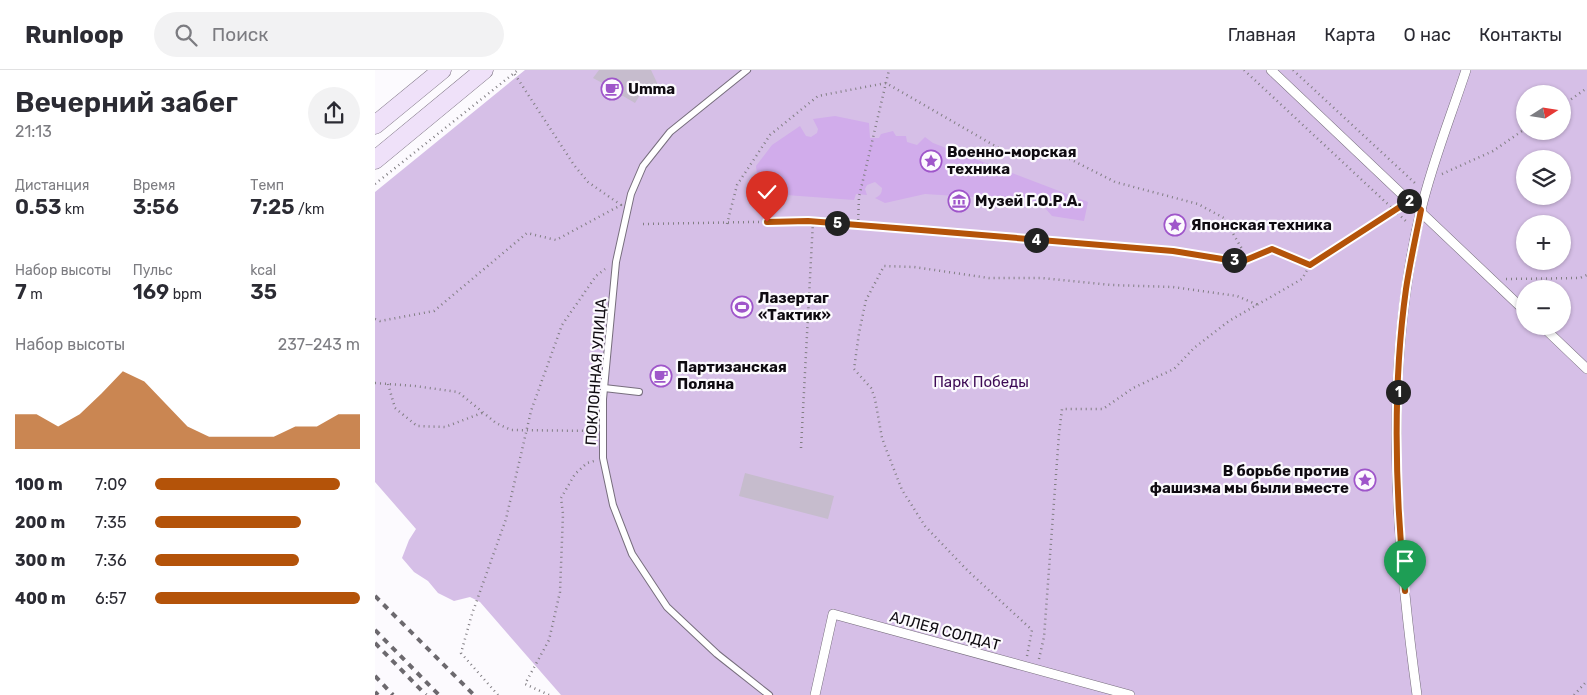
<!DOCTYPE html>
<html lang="ru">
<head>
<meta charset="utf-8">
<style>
	:root { --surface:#fff; --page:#f2f2f3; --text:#2b2b33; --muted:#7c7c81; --line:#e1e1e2; --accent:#b45309 }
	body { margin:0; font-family:Rubik,sans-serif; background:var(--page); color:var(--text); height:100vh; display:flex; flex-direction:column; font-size:19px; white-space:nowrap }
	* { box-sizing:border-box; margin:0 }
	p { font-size:16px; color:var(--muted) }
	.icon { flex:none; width:28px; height:28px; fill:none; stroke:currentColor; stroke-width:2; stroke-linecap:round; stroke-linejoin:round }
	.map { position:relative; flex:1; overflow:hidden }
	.drawer { display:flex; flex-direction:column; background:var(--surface); width:375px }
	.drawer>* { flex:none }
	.needle { width:32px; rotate:78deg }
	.fabs { position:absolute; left:1141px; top:15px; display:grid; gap:10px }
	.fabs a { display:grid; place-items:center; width:55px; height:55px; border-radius:50%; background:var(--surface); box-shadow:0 1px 4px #0004; font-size:25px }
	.pin { position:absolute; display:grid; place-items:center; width:42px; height:42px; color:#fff; margin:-51px -21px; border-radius:50% 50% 50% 0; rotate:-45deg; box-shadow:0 0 5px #0007 }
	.pin .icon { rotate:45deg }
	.km { position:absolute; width:25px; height:25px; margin:-12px; border-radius:50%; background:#222; color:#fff; font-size:14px; line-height:25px; text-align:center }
	.round { display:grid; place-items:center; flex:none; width:52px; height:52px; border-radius:26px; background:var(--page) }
	.head { display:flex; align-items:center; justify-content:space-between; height:85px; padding:0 15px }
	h1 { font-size:28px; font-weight:600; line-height:38px }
	.metrics { display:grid; grid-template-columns:repeat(3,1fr); gap:8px; height:85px; padding:5px 15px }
	.metrics div { display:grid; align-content:center }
	.metrics b { font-size:21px; font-weight:600 }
	.metrics small { font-size:14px; font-weight:400 }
	.metrics p { font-size:14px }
	.chart { height:140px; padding:10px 15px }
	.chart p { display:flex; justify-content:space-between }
	.chart svg { width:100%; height:90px; margin-top:5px; fill:var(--accent); opacity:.7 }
	ul { padding:0 15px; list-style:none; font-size:16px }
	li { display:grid; grid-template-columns:80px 60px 1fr; align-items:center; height:38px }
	li i { height:12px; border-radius:6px; background:var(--accent) }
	header { display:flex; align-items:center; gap:30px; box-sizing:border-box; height:70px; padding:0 25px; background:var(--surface); border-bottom:1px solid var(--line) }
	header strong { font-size:24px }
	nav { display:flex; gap:28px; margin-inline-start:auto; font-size:18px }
	.search { width:350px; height:45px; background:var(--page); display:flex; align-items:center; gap:12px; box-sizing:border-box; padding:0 18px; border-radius:28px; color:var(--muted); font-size:19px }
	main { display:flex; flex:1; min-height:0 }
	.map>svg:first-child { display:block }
	.green { fill:#d6bfe7; fill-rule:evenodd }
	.water { fill:#d1aceb }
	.building { fill:#c6bccd }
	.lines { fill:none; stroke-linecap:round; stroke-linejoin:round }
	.service-casing { stroke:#776e7d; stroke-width:8 }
	.pedestrian-casing { stroke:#776e7d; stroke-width:10 }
	.secondary-casing { stroke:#776e7d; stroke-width:19 }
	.path { stroke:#817e83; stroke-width:2.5; stroke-dasharray:1 4; stroke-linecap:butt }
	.service { stroke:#fff; stroke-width:6 }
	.pedestrian { stroke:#fff; stroke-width:9 }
	.secondary { stroke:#efe1f9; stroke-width:18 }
	.rail { stroke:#6c696e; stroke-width:4; stroke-dasharray:6 6; stroke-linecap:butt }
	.route-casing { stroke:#fff; stroke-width:10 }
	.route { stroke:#b45309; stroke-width:6 }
	.labels { text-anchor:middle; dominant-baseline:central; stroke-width:4.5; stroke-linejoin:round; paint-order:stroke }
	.poi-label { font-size:15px; font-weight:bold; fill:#0f0b11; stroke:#fcfafe; text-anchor:start }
	.street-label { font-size:15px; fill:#0f0b11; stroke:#fcfafe }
	.park-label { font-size:15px; fill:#3d0b55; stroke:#fcfafe }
</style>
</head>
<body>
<header>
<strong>Runloop</strong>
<div class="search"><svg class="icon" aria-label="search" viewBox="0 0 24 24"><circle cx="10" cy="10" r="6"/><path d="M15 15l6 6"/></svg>Поиск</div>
<nav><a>Главная</a><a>Карта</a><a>О нас</a><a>Контакты</a></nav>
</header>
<main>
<section class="drawer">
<div class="head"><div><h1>Вечерний забег</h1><p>21:13</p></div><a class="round"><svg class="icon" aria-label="share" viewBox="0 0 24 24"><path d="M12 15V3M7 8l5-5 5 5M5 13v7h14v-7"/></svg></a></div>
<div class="metrics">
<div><p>Дистанция</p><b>0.53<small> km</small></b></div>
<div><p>Время</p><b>3:56</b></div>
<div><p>Темп</p><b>7:25<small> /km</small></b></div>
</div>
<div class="metrics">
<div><p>Набор высоты</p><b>7<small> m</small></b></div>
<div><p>Пульс</p><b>169<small> bpm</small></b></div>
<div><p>kcal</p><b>35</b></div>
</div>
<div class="chart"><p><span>Набор высоты</span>237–243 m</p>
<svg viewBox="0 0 160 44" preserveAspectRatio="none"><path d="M0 44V27L10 27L20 33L30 27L40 17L50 6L60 11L70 22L80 33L90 38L100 38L110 38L120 38L130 33L140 33L150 27L160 27V44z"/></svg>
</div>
<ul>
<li><b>100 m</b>7:09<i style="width:90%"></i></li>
<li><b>200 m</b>7:35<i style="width:71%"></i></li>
<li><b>300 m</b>7:36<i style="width:70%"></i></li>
<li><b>400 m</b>6:57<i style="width:100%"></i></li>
</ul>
</section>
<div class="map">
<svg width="1212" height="625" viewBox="0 0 1212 625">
	<rect width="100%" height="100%" fill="#fcfafe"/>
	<path class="green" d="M150 0H1212V625H186L105 532 95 527 79 531 63 523 53 511 39 502 27 488 34 470 41 459 0 412V122ZM1150 24H1188V61H1150ZM1150 89H1188V126H1150ZM1150 154H1188V191H1150ZM1150 219H1188V256H1150Z"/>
	<path class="water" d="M460 46 494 53 495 68H504L506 64 518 61 521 66H531L532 72 542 75 550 67 558 73 713 132 709 151 677 146 663 130 651 138 598 127 550 124 510 133 500 128C505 126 507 123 507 118L500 112 492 115 490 119 492 125 481 124 479 130 384 123 381 96 397 75 425 56 431 66 436 67 442 63 443 59 438 49Z"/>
	<g class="building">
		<polygon points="224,0 276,0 284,17 268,20 260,33 248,26 233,29 231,15 218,8"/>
		<polygon points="370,403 459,426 453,449 364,426"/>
	</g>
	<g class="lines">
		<g class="service-casing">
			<g id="service">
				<polyline points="372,0 295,62 268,96 256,124 241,192 228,329 228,388 238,435 257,484 292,537 342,584 394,625"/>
				<polyline points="229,318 264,322"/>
			</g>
		</g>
		<g class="pedestrian-casing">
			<g id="pedestrian">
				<polyline points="896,0 1150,241"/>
				<polyline points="1167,256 1212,299"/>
				<polyline points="440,625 458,544 755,625"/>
				<path d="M1042 625C1020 465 1008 299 1046 140 1057 93 1076 46 1091 0"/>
			</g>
		</g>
		<g class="secondary-casing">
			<g id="secondary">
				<polyline points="0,55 67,0"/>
				<polyline points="0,90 109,0"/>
			</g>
		</g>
		<g class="path">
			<polyline points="869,0 1033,153"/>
			<polyline points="918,0 1042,115"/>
			<polyline points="1188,35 1212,18"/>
			<polyline points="1067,104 1118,81 1150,59"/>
			<polyline points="0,114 143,0"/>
			<polyline points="268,154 433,151 798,181 866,192 897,179 935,195 1026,136"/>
			<polyline points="352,154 362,115 395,65 443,26 511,13 639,87 691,87 740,112 823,134 849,148 867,179 866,192"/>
			<polyline points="483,155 484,127 514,0"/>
			<polyline points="1131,209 1205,208 1212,205"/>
			<polyline points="0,249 5,251 59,241 152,163 181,170 246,135 213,112 199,95 139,3"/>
			<polyline points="0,313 40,316 83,322 121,353 136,360 219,361"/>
			<polyline points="13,314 20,338 42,356 70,357 107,343"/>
			<polyline points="426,378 438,151"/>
			<polyline points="652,586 657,560 592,500 550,456 527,420 511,379 507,368 500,329 496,318 479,299 484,263 491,230 509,196 539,197 614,208 666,208 736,215 798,217 862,226 883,235"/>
			<polyline points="664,589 669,567 684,364 687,339 728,339 758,318 799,299 819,278 854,251 927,209 935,195"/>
			<polyline points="123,625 86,583 97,544 131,449 156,341 187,255 221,206 230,199"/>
			<polyline points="174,625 150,614 174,570 185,522 188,444 186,428 200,404 212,393 219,391"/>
			<polyline points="1199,625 1212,611"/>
		</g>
		<use href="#service" class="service"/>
		<use href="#pedestrian" class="pedestrian"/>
		<use href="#secondary" class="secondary"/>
		<g class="rail">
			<polyline points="0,526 99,625"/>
			<polyline points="0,560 64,625"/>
			<polyline points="0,573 51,625"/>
			<polyline points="0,606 18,625"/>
			<polyline points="0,622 3,625"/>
		</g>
	</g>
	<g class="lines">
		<g class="route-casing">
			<path id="route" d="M392 152 433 151 546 160 798 181 866 192 897 179 935 195 1034 131 1046 140C1041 166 1035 192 1031 219 1017 319 1020 421 1030 521"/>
		</g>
		<use href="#route" class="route"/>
	</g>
	<defs>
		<g id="cafe-ring" transform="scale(1.125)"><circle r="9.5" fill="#fcfafe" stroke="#9f56ca" stroke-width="1.5"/><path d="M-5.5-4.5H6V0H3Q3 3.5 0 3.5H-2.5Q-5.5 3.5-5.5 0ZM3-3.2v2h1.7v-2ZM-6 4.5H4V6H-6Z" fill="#9f56ca"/></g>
		<g id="sight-ring" transform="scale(1.125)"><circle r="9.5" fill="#fcfafe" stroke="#9f56ca" stroke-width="1.5"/><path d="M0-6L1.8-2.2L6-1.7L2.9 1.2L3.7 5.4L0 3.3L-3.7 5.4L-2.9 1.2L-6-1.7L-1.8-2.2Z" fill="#9f56ca"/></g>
		<g id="museum-ring" transform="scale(1.125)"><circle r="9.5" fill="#fcfafe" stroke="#9f56ca" stroke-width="1.5"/><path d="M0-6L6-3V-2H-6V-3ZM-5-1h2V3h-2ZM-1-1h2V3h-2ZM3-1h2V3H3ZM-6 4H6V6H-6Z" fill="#9f56ca"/></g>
		<g id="stadium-ring" transform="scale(1.125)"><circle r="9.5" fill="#fcfafe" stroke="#9f56ca" stroke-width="1.5"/><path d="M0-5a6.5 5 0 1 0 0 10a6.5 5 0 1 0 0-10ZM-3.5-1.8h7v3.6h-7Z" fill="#9f56ca"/></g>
	</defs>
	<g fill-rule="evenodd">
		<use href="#cafe-ring" x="237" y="19"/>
		<use href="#sight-ring" x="556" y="91"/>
		<use href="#museum-ring" x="584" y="131"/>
		<use href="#sight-ring" x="800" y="155"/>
		<use href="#stadium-ring" x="367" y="237"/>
		<use href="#cafe-ring" x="286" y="306"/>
		<use href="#sight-ring" x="990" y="410"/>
	</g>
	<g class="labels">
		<g class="poi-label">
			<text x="253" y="19">Umma</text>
			<text x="572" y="82">Военно-морская<tspan x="572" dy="17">техника</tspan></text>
			<text x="600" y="131">Музей Г.О.Р.А.</text>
			<text x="816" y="155">Японская техника</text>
			<text x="383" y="228">Лазертаг<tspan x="383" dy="17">«Тактик»</tspan></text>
			<text x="302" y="297">Партизанская<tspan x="302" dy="17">Поляна</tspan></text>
			<text x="974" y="401" text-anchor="end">В борьбе против<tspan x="974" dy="17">фашизма мы были вместе</tspan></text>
		</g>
		<g class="street-label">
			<text transform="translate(221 302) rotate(-86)">ПОКЛОННАЯ УЛИЦА</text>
			<text transform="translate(570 561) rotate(15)">АЛЛЕЯ СОЛДАТ</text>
		</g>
		<g class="park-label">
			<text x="606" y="312">Парк Победы</text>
		</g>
	</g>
</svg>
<div class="fabs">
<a><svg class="needle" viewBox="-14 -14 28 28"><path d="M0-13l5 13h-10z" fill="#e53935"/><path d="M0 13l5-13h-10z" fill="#7c7c81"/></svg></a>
<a><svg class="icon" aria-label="layers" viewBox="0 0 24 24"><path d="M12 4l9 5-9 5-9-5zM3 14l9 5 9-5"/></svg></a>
<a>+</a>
<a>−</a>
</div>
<div class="pin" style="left:1030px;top:521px;background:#1e9e55"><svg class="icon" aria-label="arrive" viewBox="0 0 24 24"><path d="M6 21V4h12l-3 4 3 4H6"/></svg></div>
<div class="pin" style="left:392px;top:152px;background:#d93025"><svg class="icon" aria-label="check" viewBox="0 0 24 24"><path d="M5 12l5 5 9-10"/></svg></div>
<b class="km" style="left:1023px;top:322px">1</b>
<b class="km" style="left:1034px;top:131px">2</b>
<b class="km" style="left:859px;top:190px">3</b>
<b class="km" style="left:661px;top:170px">4</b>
<b class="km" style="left:462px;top:153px">5</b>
</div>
</main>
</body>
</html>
